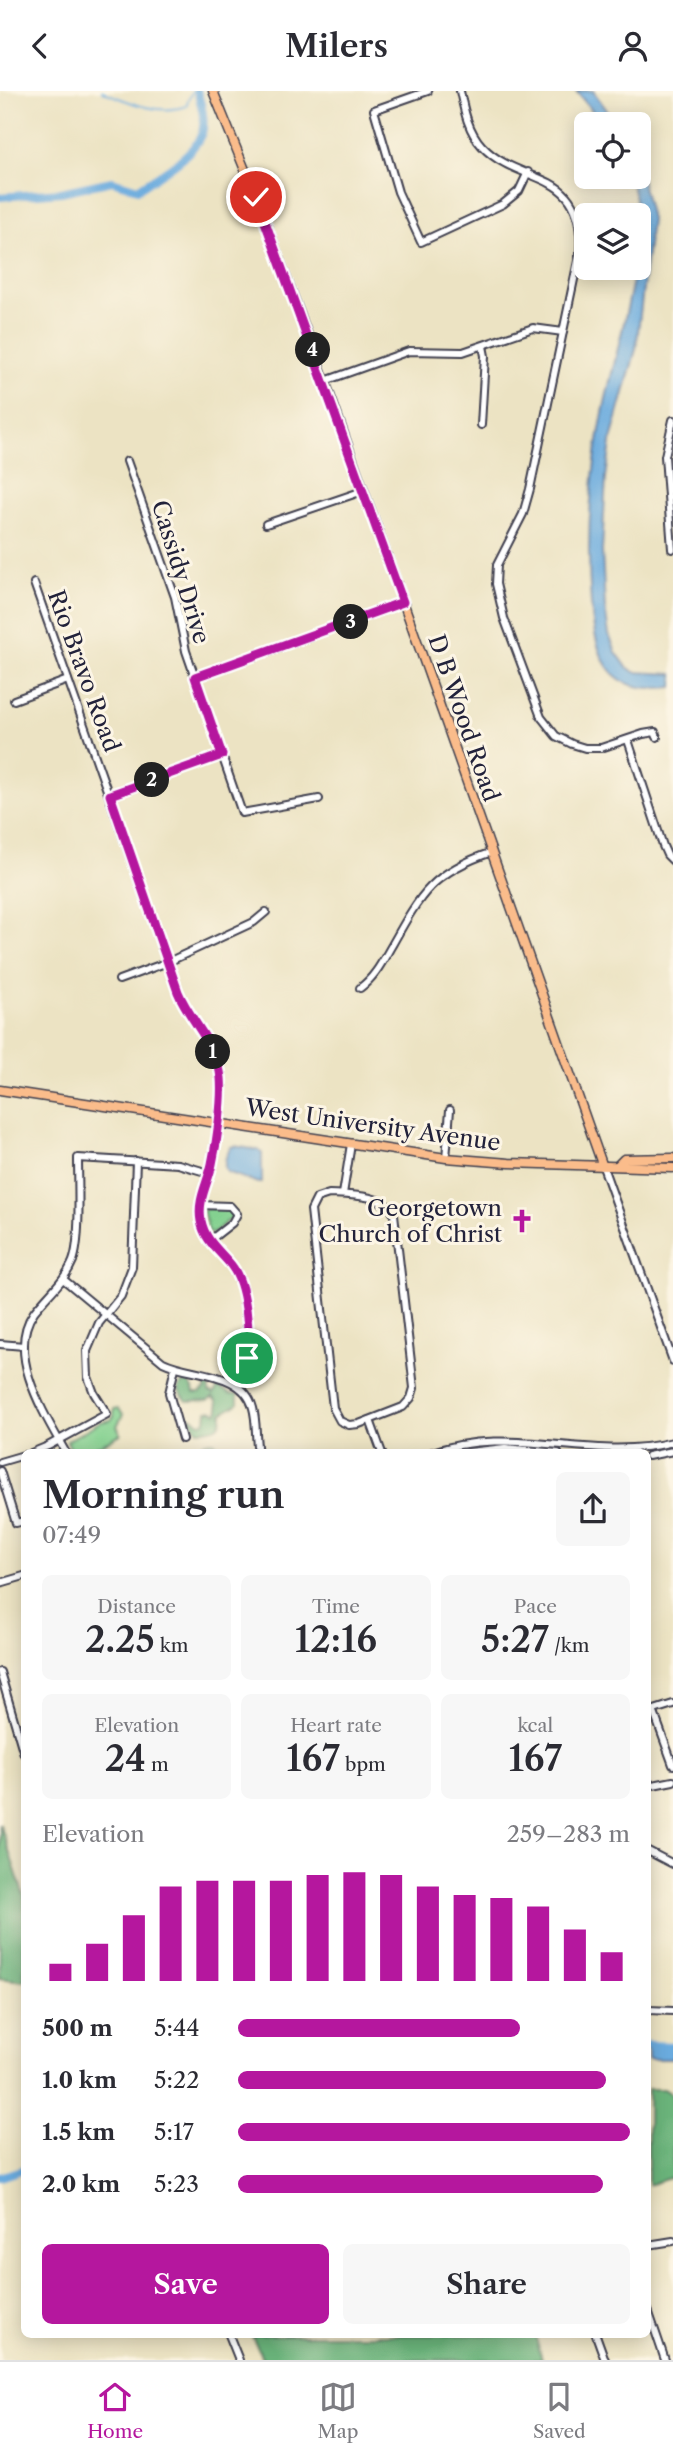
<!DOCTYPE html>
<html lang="en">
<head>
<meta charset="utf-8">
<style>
	:root { --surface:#fff; --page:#f7f7f7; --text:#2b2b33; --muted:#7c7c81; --line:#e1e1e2; --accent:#b5179e }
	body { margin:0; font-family:"Libre Caslon Text",serif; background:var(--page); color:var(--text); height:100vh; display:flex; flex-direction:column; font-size:26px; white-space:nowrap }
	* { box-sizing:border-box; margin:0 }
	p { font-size:23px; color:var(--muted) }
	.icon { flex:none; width:38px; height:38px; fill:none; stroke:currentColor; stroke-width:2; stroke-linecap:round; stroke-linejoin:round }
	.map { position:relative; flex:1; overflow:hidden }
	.panel { position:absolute; left:21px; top:1358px; width:630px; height:889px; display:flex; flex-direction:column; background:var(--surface); border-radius:10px; box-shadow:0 4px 18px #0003 }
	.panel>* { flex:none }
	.fabs { position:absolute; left:574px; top:21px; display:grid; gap:14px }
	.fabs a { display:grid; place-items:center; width:77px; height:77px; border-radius:10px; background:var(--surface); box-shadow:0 4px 18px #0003; font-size:35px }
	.pin { position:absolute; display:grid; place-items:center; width:60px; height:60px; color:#fff; margin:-30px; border:4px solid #fff; border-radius:50%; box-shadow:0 2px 7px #0007 }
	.km { position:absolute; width:35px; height:35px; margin:-18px; border-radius:50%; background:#222; color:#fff; font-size:19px; line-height:35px; text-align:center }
	.round { display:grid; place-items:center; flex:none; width:74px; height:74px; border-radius:10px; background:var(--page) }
	.overview { display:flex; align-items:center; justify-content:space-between; height:119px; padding:0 21px }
	h1 { font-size:38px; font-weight:600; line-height:52px }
	.figures { display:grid; grid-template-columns:repeat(3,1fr); gap:10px; height:119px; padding:7px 21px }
	.figures div { display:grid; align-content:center; border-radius:10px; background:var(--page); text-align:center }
	.figures b { font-size:35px; font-weight:600 }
	.figures small { font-size:19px; font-weight:400 }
	.figures p { font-size:19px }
	.chart { height:196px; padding:14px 21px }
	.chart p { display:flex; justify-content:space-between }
	.chart svg { width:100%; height:126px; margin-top:7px; stroke:var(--accent); stroke-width:6 }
	.cta { display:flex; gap:14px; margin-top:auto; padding:14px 21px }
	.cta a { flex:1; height:80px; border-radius:10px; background:var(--accent); color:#fff; font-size:28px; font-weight:600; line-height:80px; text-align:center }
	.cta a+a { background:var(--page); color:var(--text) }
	ul { padding:0 21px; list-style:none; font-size:23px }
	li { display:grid; grid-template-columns:112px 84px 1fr; align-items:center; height:52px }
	li i { height:18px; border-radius:9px; background:var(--accent) }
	header { display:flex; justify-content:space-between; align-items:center; height:91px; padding:0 21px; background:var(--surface); font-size:32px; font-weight:600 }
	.tab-bar { display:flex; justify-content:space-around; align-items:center; height:98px; border-top:2px solid var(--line); background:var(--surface); font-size:19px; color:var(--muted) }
	.tab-bar a { display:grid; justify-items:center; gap:4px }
	.tab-bar .current { color:var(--accent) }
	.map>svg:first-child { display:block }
	.green { fill:#84d190; stroke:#537a66; stroke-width:2 }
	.forest { fill:#6bb37a; stroke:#466a5a; stroke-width:2 }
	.water { fill:#6aabde; stroke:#46668c; stroke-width:2 }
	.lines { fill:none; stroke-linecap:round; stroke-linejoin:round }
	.stream { stroke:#6aabde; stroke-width:2 }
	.river { stroke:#6aabde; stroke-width:8 }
	.minor-casing { stroke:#403f4f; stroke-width:10 }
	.major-casing { stroke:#403f4f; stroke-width:11 }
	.minor { stroke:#fff; stroke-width:6 }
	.major { stroke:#fabc8b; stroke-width:8 }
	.route-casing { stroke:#fff; stroke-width:14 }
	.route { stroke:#b5179e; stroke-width:9 }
	.labels { text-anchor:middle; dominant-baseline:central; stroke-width:6; stroke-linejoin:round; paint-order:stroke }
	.street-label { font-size:23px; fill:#22223b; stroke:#fcf5e5 }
	.poi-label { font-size:23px; fill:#22223b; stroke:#fcf5e5; text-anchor:end }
</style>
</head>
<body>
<header><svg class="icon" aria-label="back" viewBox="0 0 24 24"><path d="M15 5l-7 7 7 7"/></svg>Milers<svg class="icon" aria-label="person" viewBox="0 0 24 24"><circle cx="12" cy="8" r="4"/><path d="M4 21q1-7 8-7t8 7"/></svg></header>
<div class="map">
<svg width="673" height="2269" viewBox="0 0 673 2269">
	<rect width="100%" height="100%" fill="#fcf5e5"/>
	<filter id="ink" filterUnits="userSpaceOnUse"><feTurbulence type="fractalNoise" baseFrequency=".0143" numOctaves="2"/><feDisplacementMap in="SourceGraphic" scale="14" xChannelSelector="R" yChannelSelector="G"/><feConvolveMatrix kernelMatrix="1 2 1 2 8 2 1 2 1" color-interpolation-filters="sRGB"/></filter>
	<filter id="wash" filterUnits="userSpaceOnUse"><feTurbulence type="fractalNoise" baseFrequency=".00686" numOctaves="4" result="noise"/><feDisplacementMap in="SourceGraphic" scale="28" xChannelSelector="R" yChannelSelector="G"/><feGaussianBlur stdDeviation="1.57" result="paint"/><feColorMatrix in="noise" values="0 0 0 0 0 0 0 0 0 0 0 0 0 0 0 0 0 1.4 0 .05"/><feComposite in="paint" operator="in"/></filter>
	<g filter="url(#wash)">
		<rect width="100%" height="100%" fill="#ece3c3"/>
		<g class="green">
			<polygon points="207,1117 227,1117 233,1120 234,1125 212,1143 209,1142 203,1120"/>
			<polygon points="118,1317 123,1323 117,1335 121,1343 86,1361 72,1361 67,1350 100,1331 111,1329 114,1325 114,1318"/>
		</g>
		<g class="forest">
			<path d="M188 1291 193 1297 194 1302H200L205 1298V1293H209V1301L214 1303 218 1296 231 1303H238V1312L222 1322C223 1340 211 1338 198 1339L189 1328 191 1326 200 1332 206 1331 207 1320 212 1319 217 1322 219 1319 217 1309 213 1306 208 1309 187 1310 178 1298 181 1293Z"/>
			<polygon points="209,1350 214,1350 224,1361 200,1361 201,1353"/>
			<polygon points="0,1733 24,1805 24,1890 0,1887"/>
			<polygon points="648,1998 664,1998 673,2004 673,2086 648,2094"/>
			<polygon points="252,2244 535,2244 542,2269 263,2269"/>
		</g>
		<g class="water">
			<polygon points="576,0 593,0 617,33 603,33"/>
			<path d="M639 78 651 128 636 258 612 345 606 386 602 460 605 517 609 544 616 561 627 576 635 581 673 583V596C656 598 631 598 617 586 597 570 593 536 591 513 585 437 593 359 611 286 620 249 629 214 635 177H639V124L630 86H639Z"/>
			<path d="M234 1055 258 1059 262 1062V1092H258L227 1081C222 1073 226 1064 231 1056Z"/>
			<polygon points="648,1955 673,1956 673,1968 648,1968"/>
		</g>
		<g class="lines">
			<path class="stream" d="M102 0C129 11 158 25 186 15L192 0"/>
			<g class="river">
				<path d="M0 106 61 101 112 90 138 98C158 84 191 67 201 44 207 31 201 12 197 0"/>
				<polyline points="648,1954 673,1955"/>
				<polyline points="0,2086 24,2078"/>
			</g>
		</g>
	</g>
	<g filter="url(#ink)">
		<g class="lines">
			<g class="minor-casing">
				<g id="minor">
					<polyline points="428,0 374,19 398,101 421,151 503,113 519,100 528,81"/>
					<path d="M460 0C464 19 468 40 482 55 521 97 585 74 580 160L530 398 523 423 497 474 496 493 504 527 541 626 556 645 572 653 585 657H601L643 643 655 641 657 646"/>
					<polyline points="325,290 409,260 463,261 533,237 563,241"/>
					<polyline points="481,334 485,265 483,255"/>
					<polyline points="127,370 175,506 186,560 242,722 319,708"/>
					<polyline points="266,433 363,400"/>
					<polyline points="672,458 665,365 673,329"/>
					<path d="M34 492 178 901C190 930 218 954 221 986 223 1009 216 1053 211 1076 207 1094 198 1109 201 1127 204 1152 224 1161 235 1180 245 1196 251 1250 246 1268 244 1277 239 1284 235 1292"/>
					<polyline points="196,586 403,511"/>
					<polyline points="14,609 68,589"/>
					<polyline points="628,649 663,755 667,764 673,770"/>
					<polyline points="110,704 222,664"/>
					<polyline points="119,889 168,871 254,831 266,821"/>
					<path d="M360 897C375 886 382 871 392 854 421 802 433 781 492 761"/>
					<polyline points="446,1067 450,1019"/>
					<polyline points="602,1073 673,1270"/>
					<path d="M329 1103C349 1104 384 1103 394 1123L414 1297 411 1307 403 1316 359 1333 349 1334 340 1330 333 1317 311 1119 317 1107Z"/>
					<polyline points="343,1103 351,1053"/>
					<polyline points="200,1114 230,1115 237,1123 232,1132 209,1150"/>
					<path d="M63 1188 163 1271C191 1285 243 1279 253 1317 257 1331 255 1347 258 1362"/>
					<polyline points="0,1253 24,1255"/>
					<polyline points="175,1277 169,1302 182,1348"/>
					<polyline points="370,1329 382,1362"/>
					<polyline points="31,1362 48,1355 107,1323 94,1302 88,1286 87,1260 99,1232 121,1205 132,1176 136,1070"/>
					<path d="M66 1362C45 1324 5 1263 34 1221 47 1204 65 1190 73 1170 81 1149 78 1092 78 1067L178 1073 209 1082"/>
					<path d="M430 1362C511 1332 591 1372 673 1351"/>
					<polyline points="460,1362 505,1357 558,1362"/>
					<polyline points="648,1365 673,1360"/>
					<polyline points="0,1371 24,1364"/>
					<polyline points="0,1380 16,1432 24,1430"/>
					<polyline points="0,1492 24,1485"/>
					<polyline points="0,1581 24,1663"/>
					<polyline points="653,1619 673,1674"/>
					<polyline points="648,1621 673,1613"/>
					<polyline points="648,1695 673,1690"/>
					<polyline points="648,1760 673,1773"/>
					<polyline points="648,1919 673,1920"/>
					<polyline points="648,2154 673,2150"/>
					<polyline points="648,2219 665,2269"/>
					<polyline points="229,2244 239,2269"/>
					<polyline points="596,2244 605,2269"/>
				</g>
			</g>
			<g class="major-casing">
				<g id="major">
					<polyline points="213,0 256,106 325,290 602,1073"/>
					<polyline points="0,999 446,1067 509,1072 673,1077"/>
					<polyline points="618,1074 624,1068 673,1067"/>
				</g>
			</g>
			<use href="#minor" class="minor"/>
			<use href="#major" class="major"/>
		</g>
	</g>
	<g class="lines" filter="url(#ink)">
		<g class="route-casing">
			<path id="route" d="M247 1267C250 1242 247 1194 231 1174 219 1159 205 1150 201 1130 197 1109 208 1092 212 1073 217 1050 223 1010 221 987 218 955 190 930 178 901L110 704 222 664 195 586 403 511 256 106"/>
		</g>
		<use href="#route" class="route"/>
	</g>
	<defs>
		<g id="church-bare" transform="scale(1.89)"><path d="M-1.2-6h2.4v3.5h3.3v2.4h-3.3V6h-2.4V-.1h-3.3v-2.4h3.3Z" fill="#b5179e" stroke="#fcf5e5" stroke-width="2.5" paint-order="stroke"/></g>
	</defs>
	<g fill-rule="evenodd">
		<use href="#church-bare" x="522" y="1130"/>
	</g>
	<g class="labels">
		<g class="street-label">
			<text transform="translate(181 481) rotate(73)">Cassidy Drive</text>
			<text transform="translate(84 580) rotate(70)">Rio Bravo Road</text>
			<text transform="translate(464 627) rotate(71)">D B Wood Road</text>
			<text transform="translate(373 1034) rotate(8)">West University Avenue</text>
		</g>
		<g class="poi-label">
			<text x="502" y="1117">Georgetown<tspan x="502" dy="26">Church of Christ</tspan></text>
		</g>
	</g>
</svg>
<div class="fabs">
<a><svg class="icon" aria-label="locate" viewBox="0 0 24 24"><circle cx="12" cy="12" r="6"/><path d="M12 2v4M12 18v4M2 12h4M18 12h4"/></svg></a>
<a><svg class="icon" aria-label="layers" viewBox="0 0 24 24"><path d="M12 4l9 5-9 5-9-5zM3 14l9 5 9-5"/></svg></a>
</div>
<div class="pin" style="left:247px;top:1267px;background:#1e9e55"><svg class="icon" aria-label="arrive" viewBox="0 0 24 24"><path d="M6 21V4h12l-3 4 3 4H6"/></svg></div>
<div class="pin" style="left:256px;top:106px;background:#d93025"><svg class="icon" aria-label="check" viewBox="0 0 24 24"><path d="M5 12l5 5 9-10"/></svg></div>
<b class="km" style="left:213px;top:961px">1</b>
<b class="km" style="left:152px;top:689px">2</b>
<b class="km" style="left:351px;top:531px">3</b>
<b class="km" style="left:313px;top:259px">4</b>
<section class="panel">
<div class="overview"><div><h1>Morning run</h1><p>07:49</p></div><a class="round"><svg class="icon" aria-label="share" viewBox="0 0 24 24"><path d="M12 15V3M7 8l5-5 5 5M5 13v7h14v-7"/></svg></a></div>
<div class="figures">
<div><p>Distance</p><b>2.25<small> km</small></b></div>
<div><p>Time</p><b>12:16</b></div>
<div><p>Pace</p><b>5:27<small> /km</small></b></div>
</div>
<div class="figures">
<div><p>Elevation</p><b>24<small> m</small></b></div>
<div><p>Heart rate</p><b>167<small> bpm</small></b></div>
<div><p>kcal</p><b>167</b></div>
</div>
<div class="chart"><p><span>Elevation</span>259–283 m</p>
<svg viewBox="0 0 160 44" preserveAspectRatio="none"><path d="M5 44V38M15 44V31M25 44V21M35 44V11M45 44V9M55 44V9M65 44V9M75 44V7M85 44V6M95 44V7M105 44V11M115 44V14M125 44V15M135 44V18M145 44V26M155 44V34"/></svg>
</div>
<ul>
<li><b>500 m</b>5:44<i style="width:72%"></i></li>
<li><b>1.0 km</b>5:22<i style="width:94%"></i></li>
<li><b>1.5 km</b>5:17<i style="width:100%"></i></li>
<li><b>2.0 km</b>5:23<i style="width:93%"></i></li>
</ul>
<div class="cta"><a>Save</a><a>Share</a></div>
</section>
</div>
<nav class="tab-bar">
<a class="current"><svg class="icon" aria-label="home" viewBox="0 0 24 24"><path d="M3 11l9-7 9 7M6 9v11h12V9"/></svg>Home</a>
<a><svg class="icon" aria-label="map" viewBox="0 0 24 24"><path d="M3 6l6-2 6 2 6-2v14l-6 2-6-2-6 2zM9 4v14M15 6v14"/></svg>Map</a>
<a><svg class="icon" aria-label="saved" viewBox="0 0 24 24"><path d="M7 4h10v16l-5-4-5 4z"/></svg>Saved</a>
</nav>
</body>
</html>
